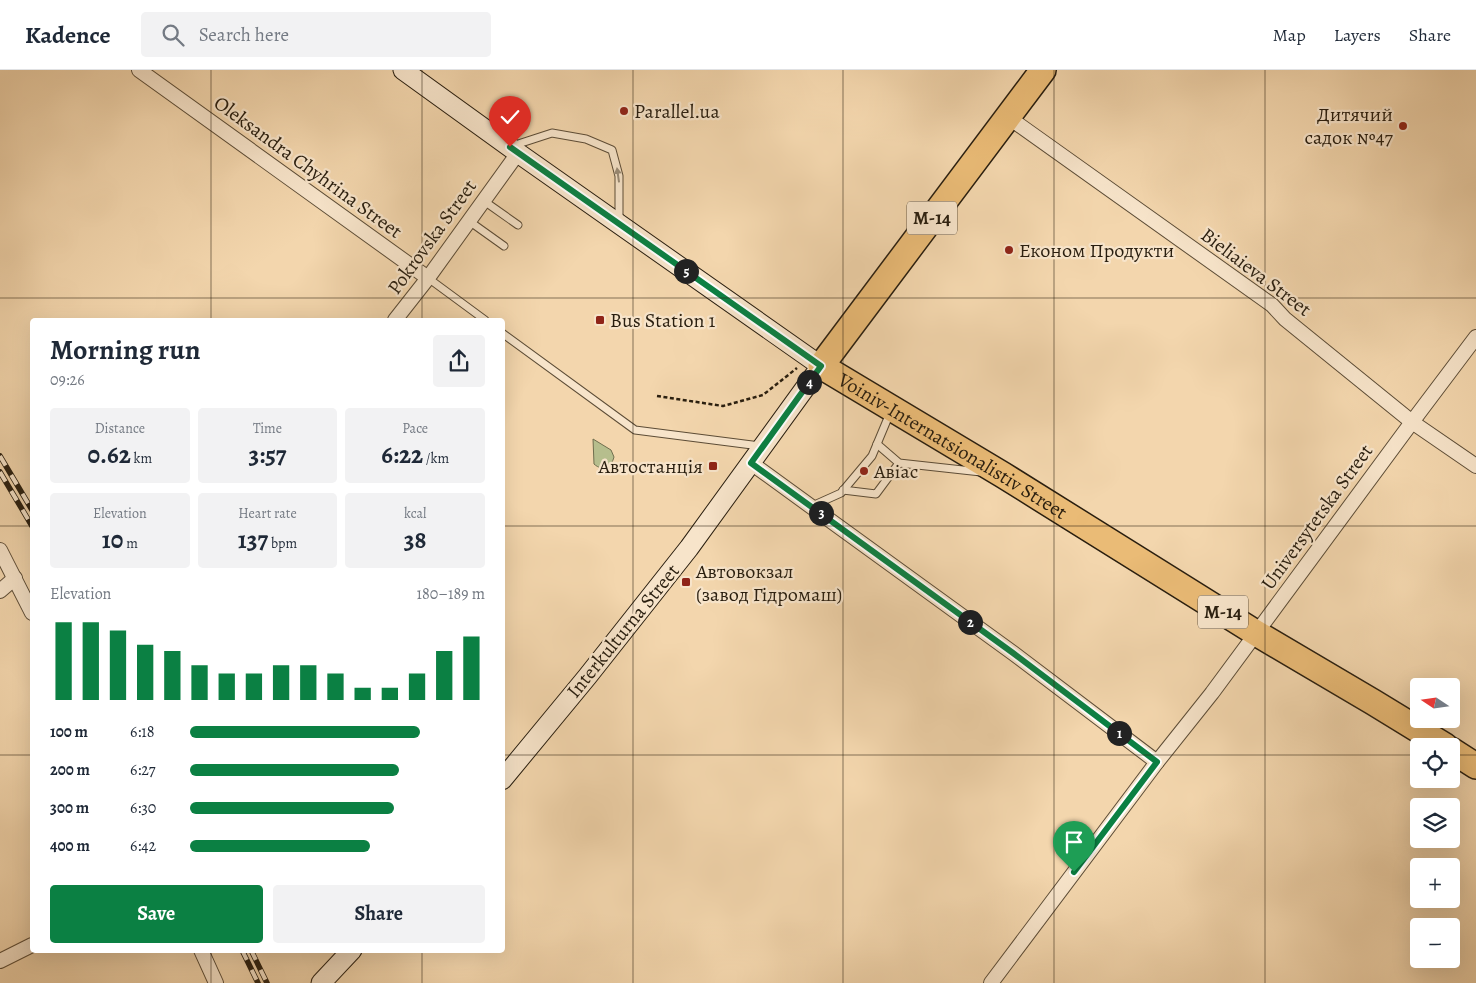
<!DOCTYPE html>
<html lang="en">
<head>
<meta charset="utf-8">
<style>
	:root { --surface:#fff; --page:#f2f2f3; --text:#1f2937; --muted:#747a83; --line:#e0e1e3; --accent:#0b8043 }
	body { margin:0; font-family:Alegreya,serif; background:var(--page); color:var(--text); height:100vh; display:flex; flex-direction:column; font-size:19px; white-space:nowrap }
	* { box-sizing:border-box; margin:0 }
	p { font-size:16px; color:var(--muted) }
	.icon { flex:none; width:28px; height:28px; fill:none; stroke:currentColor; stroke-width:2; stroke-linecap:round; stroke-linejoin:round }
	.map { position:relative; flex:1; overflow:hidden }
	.side { position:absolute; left:30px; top:248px; width:475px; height:635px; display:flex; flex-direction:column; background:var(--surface); border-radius:5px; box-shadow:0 5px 20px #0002 }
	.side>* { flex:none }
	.needle { width:32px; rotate:283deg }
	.fabs { position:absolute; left:1410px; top:608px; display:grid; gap:10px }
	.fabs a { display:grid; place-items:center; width:50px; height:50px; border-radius:5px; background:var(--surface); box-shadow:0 5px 20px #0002; font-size:25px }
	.pin { position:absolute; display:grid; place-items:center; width:42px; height:42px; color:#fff; margin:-51px -21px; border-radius:50% 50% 50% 0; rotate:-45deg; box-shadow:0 0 5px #0007 }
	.pin .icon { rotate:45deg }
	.km { position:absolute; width:25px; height:25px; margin:-12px; border-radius:50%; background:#222; color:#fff; font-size:14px; line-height:25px; text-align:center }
	.round { display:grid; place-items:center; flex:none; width:52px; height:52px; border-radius:5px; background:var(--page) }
	.summary { display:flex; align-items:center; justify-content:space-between; height:85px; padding:0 20px }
	h1 { font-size:28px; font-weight:600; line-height:38px }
	.metrics { display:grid; grid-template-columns:repeat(3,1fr); gap:8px; height:85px; padding:5px 20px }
	.metrics div { display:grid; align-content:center; border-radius:5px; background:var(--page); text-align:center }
	.metrics b { font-size:25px; font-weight:600 }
	.metrics small { font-size:14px; font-weight:400 }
	.metrics p { font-size:14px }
	.chart { height:140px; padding:10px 20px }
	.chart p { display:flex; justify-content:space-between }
	.chart svg { width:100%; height:90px; margin-top:5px; stroke:var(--accent); stroke-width:6 }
	.cta { display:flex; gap:10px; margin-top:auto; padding:10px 20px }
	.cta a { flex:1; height:58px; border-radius:5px; background:var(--accent); color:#fff; font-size:20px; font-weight:600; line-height:58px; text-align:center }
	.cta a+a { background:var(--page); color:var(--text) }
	ul { padding:0 20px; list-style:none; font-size:16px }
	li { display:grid; grid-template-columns:80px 60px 1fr; align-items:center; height:38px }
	li i { height:12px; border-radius:6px; background:var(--accent) }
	header { display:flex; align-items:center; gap:30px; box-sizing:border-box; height:70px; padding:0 25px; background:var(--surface); border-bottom:1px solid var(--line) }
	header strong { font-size:24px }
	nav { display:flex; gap:28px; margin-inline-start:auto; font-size:18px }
	.search { width:350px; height:45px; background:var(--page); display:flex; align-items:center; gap:12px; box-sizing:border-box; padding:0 18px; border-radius:5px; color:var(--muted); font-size:19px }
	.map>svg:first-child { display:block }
	.green { fill:#b6be8d; stroke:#706e4e }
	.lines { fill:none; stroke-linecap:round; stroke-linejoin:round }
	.lane-casing { stroke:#5c4c36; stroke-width:9 }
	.street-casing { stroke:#5c4c36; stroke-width:16 }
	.secondary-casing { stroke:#291e0f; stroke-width:21 }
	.highway-casing { stroke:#291e0f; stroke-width:28 }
	.path { stroke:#291e0f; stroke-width:2.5; stroke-dasharray:4 2.5; stroke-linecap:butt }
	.lane { stroke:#f7e4ca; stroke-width:7 }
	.street { stroke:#f7e4ca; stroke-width:14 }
	.secondary { stroke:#f7e4ca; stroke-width:19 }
	.highway { stroke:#eabb76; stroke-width:25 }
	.rail-casing { stroke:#291e0f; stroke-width:5.5 }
	.rail { stroke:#f7e4ca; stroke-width:4; stroke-dasharray:11; stroke-linecap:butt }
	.oneway { fill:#9a8b76 }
	.route-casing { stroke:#fff; stroke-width:10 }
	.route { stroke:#0b8043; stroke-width:6 }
	.grid { fill:none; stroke:#291e0f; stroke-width:1; stroke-opacity:0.55 }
	.poi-dot { fill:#8f2418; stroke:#f7e4ca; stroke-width:2 }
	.labels { text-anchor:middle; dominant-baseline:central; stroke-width:4.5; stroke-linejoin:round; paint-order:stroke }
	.shield { fill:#f7e4ca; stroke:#675947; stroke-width:1 }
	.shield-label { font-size:19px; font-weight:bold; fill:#291e0f }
	.poi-label { font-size:20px; fill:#291e0f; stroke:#f7e4ca; text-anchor:start }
	.street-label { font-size:20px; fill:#291e0f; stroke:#f7e4ca }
</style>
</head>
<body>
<header>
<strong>Kadence</strong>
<div class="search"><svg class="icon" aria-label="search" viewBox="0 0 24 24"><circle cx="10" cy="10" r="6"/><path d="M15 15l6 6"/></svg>Search here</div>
<nav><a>Map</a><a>Layers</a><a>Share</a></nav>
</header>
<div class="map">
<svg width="1476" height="913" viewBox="0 0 1476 913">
	<rect width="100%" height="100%" fill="#f3d6ad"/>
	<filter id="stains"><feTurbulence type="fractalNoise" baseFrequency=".004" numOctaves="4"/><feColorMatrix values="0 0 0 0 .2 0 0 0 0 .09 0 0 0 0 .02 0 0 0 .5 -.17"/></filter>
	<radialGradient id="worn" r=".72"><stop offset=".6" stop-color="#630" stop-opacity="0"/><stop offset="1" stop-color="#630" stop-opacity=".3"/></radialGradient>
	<path class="green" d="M593 369 611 380 614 387C611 398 603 402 594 394Z"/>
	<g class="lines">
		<g class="lane-casing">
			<g id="lane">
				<polyline points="512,76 552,63 586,69 612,80 619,106 619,151"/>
				<polyline points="484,131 518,155"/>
				<polyline points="469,151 504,176"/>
				<polyline points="428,208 485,250"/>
				<polyline points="502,263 635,360 760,376"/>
				<polyline points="877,374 899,393 981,402"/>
				<polyline points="843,420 876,424 899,393"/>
				<polyline points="812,436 841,423 872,386 890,343"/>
			</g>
		</g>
		<g class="street-casing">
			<g id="street">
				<polyline points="139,0 428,208"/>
				<polyline points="1008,47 1272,235 1285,249 1412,352 1476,396"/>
				<polyline points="395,250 428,208 518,83"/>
				<polyline points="751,393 1013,583 1157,692"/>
				<polyline points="0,480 32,543"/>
				<polyline points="0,521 15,508"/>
				<polyline points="201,880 216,913"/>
				<polyline points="0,891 32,875"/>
				<polyline points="991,913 1157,692 1212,623 1412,352 1476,267"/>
			</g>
		</g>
		<g class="secondary-casing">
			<g id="secondary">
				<polyline points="403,0 518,83 821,296 689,478 587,607 502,710"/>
				<polyline points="321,913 352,880"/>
			</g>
		</g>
		<g class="highway-casing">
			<g id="highway">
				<path id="s1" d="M1043 0 821 296 1003 405 1256 563 1373 632 1445 676"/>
				<polyline points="1451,680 1476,696"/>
			</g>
		</g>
		<polyline class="path" points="657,326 723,336 763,325 797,298"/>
		<use href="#lane" class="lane"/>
		<use href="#street" class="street"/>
		<use href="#secondary" class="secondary"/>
		<use href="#highway" class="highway"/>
		<g class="rail-casing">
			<g id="rail">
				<polyline points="0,386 32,440"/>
				<polyline points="0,402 32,456"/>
				<polyline points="242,880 258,913"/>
				<polyline points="251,880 267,913"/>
			</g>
		</g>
		<use href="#rail" class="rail"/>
	</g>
	<defs><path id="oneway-solid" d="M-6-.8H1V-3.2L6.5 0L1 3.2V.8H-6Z" transform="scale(1.25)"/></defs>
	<use class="oneway" href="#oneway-solid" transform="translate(618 105) rotate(-98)"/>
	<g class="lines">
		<g class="route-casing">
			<polyline id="route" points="510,77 821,296 751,393 1013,583 1157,692 1074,802"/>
		</g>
		<use href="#route" class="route"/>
	</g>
	<path class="grid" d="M211 0V250M422 0V250M633 0V913M843 0V913M1054 0V913M1265 0V913M0 228H1476M0 456H32M502 456H1476M0 685H32M502 685H1419M1451 685H1476M211 880V913M422 880V913"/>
	<g class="poi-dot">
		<circle cx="624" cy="41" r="5"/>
		<circle cx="1403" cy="56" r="5"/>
		<circle cx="1009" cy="180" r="5"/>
		<rect x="595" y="245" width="10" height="10" rx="2.5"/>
		<rect x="708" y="391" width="10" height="10" rx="2.5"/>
		<circle cx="864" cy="401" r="5"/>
		<rect x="681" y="507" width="10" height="10" rx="2.5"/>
	</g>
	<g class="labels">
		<g class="shield">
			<rect x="907" y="131.5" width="50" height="33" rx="4"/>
			<rect x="1198" y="525.5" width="50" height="33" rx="4"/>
		</g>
		<g class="shield-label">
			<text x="932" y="148">М-14</text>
			<text x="1223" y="542">М-14</text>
		</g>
		<g class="poi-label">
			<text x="634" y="41">Parallel.ua</text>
			<text x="1393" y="44" text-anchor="end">Дитячий<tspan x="1393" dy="23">садок №47</tspan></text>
			<text x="1019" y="180">Економ Продукти</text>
			<text x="610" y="250">Bus Station 1</text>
			<text x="703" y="396" text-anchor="end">Автостанція</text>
			<text x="874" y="401">Авіас</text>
			<text x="696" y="501">Автовокзал<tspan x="696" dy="23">(завод Гідромаш)</tspan></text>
		</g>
		<g class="street-label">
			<text transform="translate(308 97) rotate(36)">Oleksandra Chyhrina Street</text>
			<text transform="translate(432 167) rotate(-54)">Pokrovska Street</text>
			<text transform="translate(1256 202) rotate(37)">Bieliaieva Street</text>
			<text stroke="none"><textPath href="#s1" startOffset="524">Voiniv-Internatsionalistiv Street</textPath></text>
			<text transform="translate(1317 447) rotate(-54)">Universytetska Street</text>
			<text transform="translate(623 561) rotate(-51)">Interkulturna Street</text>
		</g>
	</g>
	<rect width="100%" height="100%" filter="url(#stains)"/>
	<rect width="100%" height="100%" fill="url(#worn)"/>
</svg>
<div class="fabs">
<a><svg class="needle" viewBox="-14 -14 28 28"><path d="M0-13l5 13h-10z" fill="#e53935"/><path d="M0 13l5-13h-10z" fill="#747a83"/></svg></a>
<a><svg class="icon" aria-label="locate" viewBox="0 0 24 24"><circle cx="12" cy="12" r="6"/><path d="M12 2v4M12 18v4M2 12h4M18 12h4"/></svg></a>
<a><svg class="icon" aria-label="layers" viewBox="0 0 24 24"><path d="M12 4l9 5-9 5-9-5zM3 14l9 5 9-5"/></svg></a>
<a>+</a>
<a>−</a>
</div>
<div class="pin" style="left:1074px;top:802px;background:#1e9e55"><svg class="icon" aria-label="arrive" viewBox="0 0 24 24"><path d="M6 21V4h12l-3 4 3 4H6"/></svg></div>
<div class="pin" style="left:510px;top:77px;background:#d93025"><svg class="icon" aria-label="check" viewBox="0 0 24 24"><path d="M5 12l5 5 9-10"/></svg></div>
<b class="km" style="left:1119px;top:663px">1</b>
<b class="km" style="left:970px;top:552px">2</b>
<b class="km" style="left:821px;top:443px">3</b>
<b class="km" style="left:809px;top:312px">4</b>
<b class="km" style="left:686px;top:201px">5</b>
<section class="side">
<div class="summary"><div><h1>Morning run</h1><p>09:26</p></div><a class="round"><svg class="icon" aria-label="share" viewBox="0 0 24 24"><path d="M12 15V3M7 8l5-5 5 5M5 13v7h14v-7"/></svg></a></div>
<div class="metrics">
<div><p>Distance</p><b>0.62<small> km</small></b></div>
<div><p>Time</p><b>3:57</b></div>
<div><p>Pace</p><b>6:22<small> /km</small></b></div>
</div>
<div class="metrics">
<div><p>Elevation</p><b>10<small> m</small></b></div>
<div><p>Heart rate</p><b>137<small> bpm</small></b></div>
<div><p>kcal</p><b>38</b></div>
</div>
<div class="chart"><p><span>Elevation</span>180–189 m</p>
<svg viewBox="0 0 160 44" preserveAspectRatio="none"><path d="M5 44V6M15 44V6M25 44V10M35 44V17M45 44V20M55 44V27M65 44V31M75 44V31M85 44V27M95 44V27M105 44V31M115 44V38M125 44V38M135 44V31M145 44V20M155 44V13"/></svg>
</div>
<ul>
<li><b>100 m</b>6:18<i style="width:78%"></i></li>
<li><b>200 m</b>6:27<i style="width:71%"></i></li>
<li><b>300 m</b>6:30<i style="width:69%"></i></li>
<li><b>400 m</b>6:42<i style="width:61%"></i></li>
</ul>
<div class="cta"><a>Save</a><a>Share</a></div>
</section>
</div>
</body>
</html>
